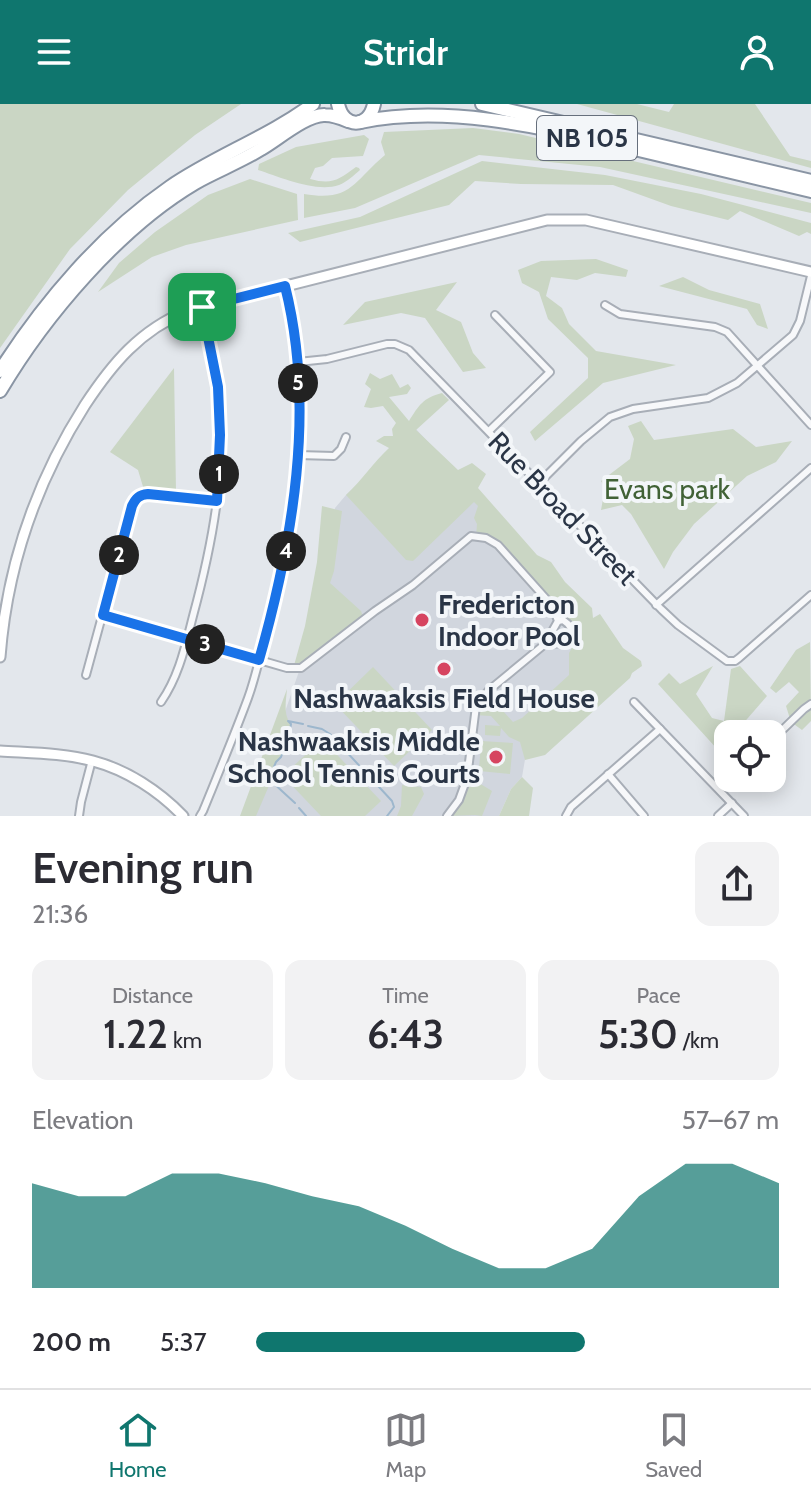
<!DOCTYPE html>
<html lang="en">
<head>
<meta charset="utf-8">
<style>
	:root { --surface:#fff; --page:#f2f2f3; --text:#2b2b33; --muted:#7c7c81; --line:#e1e1e2; --accent:#0f766e }
	body { margin:0; font-family:Cabin,sans-serif; background:var(--page); color:var(--text); height:100vh; display:flex; flex-direction:column; font-size:30px; white-space:nowrap }
	* { box-sizing:border-box; margin:0 }
	p { font-size:26px; color:var(--muted) }
	.icon { flex:none; width:44px; height:44px; fill:none; stroke:currentColor; stroke-width:2; stroke-linecap:round; stroke-linejoin:round }
	.map { position:relative; height:712px; overflow:hidden }
	.side { display:flex; flex-direction:column; background:var(--surface); flex:1 }
	.side>* { flex:none }
	.buttons { position:absolute; left:714px; top:616px; display:grid; gap:16px }
	.buttons a { display:grid; place-items:center; width:72px; height:72px; border-radius:16px; background:var(--surface); box-shadow:0 4px 20px #0003; font-size:40px }
	.pin { position:absolute; display:grid; place-items:center; width:68px; height:68px; color:#fff; margin:-34px; border-radius:16px; box-shadow:0 4px 12px #0006 }
	.km { position:absolute; width:40px; height:40px; margin:-20px; border-radius:50%; background:#222; color:#fff; font-size:22px; line-height:40px; text-align:center }
	.round { display:grid; place-items:center; flex:none; width:84px; height:84px; border-radius:16px; background:var(--page) }
	.headline { display:flex; align-items:center; justify-content:space-between; height:136px; padding:0 32px }
	h1 { font-size:44px; font-weight:600; line-height:60px }
	.metrics { display:grid; grid-template-columns:repeat(3,1fr); gap:12px; height:136px; padding:8px 32px }
	.metrics div { display:grid; align-content:center; border-radius:16px; background:var(--page); text-align:center }
	.metrics b { font-size:40px; font-weight:600 }
	.metrics small { font-size:22px; font-weight:400 }
	.metrics p { font-size:22px }
	.chart { height:224px; padding:16px 32px }
	.chart p { display:flex; justify-content:space-between }
	.chart svg { width:100%; height:144px; margin-top:8px; fill:var(--accent); opacity:.7 }
	ul { padding:0 32px; list-style:none; font-size:26px }
	li { display:grid; grid-template-columns:128px 96px 1fr; align-items:center; height:60px }
	li i { height:20px; border-radius:10px; background:var(--accent) }
	header { display:flex; justify-content:space-between; align-items:center; height:104px; padding:0 32px; background:var(--accent); color:#fff; font-size:36px; font-weight:600 }
	.dock { display:flex; justify-content:space-around; align-items:center; height:112px; border-top:2px solid var(--line); background:var(--surface); font-size:22px; color:var(--muted) }
	.dock a { display:grid; justify-items:center; gap:4px }
	.dock .on { color:var(--accent) }
	.map>svg:first-child { display:block }
	.built { fill:#d1d6de }
	.green { fill:#cad6c4 }
	.lines { fill:none; stroke-linecap:round; stroke-linejoin:round }
	.stream { stroke:#9db7cd; stroke-width:2 }
	.street-casing { stroke:#a8aeb7; stroke-width:10 }
	.secondary-casing { stroke:#a8aeb7; stroke-width:13 }
	.highway-casing { stroke:#8a95a4; stroke-width:16 }
	.street { stroke:#f7f8fa; stroke-width:6 }
	.secondary { stroke:#fff; stroke-width:9 }
	.highway { stroke:#fff; stroke-width:12 }
	.route-casing { stroke:#fff; stroke-width:16 }
	.route { stroke:#1a73e8; stroke-width:10 }
	.poi-dot { fill:#d64460; stroke:#f3f6f9; stroke-width:3 }
	.labels { text-anchor:middle; dominant-baseline:central; stroke-width:8; stroke-linejoin:round; paint-order:stroke }
	.shield { fill:#f3f6f9; stroke:#666f7c; stroke-width:2 }
	.shield-label { font-size:26px; font-weight:bold; fill:#2a3546 }
	.park-label { font-size:28px; fill:#416236; stroke:#f3f6f9 }
	.street-label { font-size:28px; fill:#2a3546; stroke:#f3f6f9 }
	.poi-label { font-size:28px; font-weight:bold; fill:#2a3546; stroke:#f3f6f9; text-anchor:start }
</style>
</head>
<body>
<header><svg class="icon" aria-label="menu" viewBox="0 0 24 24"><path d="M4 6h16M4 12h16M4 18h16"/></svg>Stridr<svg class="icon" aria-label="person" viewBox="0 0 24 24"><circle cx="12" cy="8" r="4"/><path d="M4 21q1-7 8-7t8 7"/></svg></header>
<div class="map">
<svg width="811" height="712" viewBox="0 0 811 712">
	<rect width="100%" height="100%" fill="#e3e7ec"/>
	<polygon class="built" points="416,325 588,510 580,566 528,638 522,673 511,685 499,712 249,712 315,521 335,404 346,391"/>
	<g class="green">
		<polygon points="0,0 241,0 195,31 128,86 70,145 0,244"/>
		<polygon points="577,0 637,0 669,8 674,0 755,0 790,52 811,57 811,64"/>
		<path d="M473 24 519 30 811 99V109L600 63 479 51 355 104 304 114V90C351 98 353 78 385 51L381 38 384 28Z"/>
		<path d="M364 31 369 35 363 52 332 54 323 62 315 64 310 75C332 81 338 76 356 63L359 64 360 66C354 71 347 78 339 81 316 89 280 73 258 66L259 60 296 43Z"/>
		<polygon points="482,57 605,71 701,90 811,119 811,130 807,128 799,132 740,107 728,116 671,102 613,81 521,80 475,77 449,101 300,138 288,129 360,113"/>
		<polygon points="250,75 297,90 298,116 186,141 152,153 98,188 119,159 155,128 208,91"/>
		<polygon points="596,155 628,166 626,173 595,169 577,176 551,173 546,192 562,204 569,220 596,247 676,261 603,279 535,337 530,328 588,274 588,254 548,215 539,188 522,179 518,166 541,157"/>
		<polygon points="683,173 709,186 760,200 768,225 757,221 747,205 659,182"/>
		<polygon points="457,178 436,206 461,218 473,249 486,264 463,268 425,214 401,209 343,221 365,198"/>
		<polygon points="174,264 176,387 144,386 138,366 110,348"/>
		<path d="M370 269 380 275 392 270 400 284 408 280 411 284 407 290 389 293 409 317C419 301 423 294 442 289L449 296 416 326 458 366 472 359 486 370 478 384 537 451 551 458 565 478 592 504 593 514 600 510 623 544 641 557 642 562 632 569 630 574 545 651 525 656 520 638 509 633 501 624 500 632 485 631V621L500 622 491 612 474 611 480 596 494 597 513 618 522 614 569 571V549L573 542 567 539 572 527 568 520 558 517 554 506 498 441 476 433 477 420 474 414 478 402 474 398 413 457 406 456 346 391C362 376 373 359 389 344L376 337 384 332H393L392 325 396 319 383 302 371 304 364 303 371 285 365 280Z"/>
		<polygon points="641,317 654,336 733,325 756,343 792,337 776,358 747,372 694,420 673,448 664,465 631,410 622,401 601,406 605,384 601,377 630,355 634,335 628,322"/>
		<polygon points="322,402 342,407 334,467 330,479 361,507 364,516 308,561 293,565 305,522 317,458"/>
		<polygon points="810,538 811,617 802,626 791,618 786,602 799,588 789,578 776,589 770,584 796,546"/>
		<polygon points="713,562 696,590 712,614 724,617 731,565 740,562 767,592 734,630 728,630 728,657 658,580 669,569 680,580"/>
		<polygon points="373,563 432,626 394,662 335,600"/>
		<path d="M287 585C286 597 283 611 291 620L289 631 281 653 276 658 270 672 271 677 256 712H240Z"/>
		<polygon points="322,635 381,697 365,712 321,712 283,672"/>
		<polygon points="481,637 513,639 510,670 479,667"/>
		<polygon points="522,673 533,684 529,712 499,712 511,685"/>
		<polygon points="474,676 492,687 482,712 475,711 447,712 464,685"/>
		<polygon points="402,681 421,683 424,690 412,712 397,712 401,702"/>
	</g>
	<g class="lines">
		<g class="stream">
			<polyline points="308,622 322,625 330,630 392,697 394,703 387,712"/>
			<polyline points="295,699 271,677 270,672 276,658 281,653 289,631 291,620 288,617 303,620"/>
			<polyline points="299,704 306,712"/>
		</g>
		<g class="street-casing">
			<g id="street">
				<polyline points="605,201 620,210 715,223 727,228 811,321"/>
				<polyline points="298,258 327,255 387,240 395,240 409,246 661,505 678,521 727,557 735,557 739,554 811,491"/>
				<polyline points="489,327 550,268 495,211"/>
				<polyline points="298,351 334,352 341,345 346,333"/>
				<polyline points="539,379 581,337 610,313 633,305 708,294 737,279 793,231 800,217 811,172"/>
				<polyline points="656,501 811,364"/>
				<polyline points="103,511 287,564 301,564 375,507 413,481 471,432 486,434 498,441 548,497 554,506 558,517 545,540 488,587 476,602 467,674 459,696 447,712"/>
				<polyline points="545,540 567,539 573,527 568,520 563,516 558,517"/>
				<path d="M86 571 132 402C136 394 139 391 148 390L217 397"/>
				<path d="M161 598C179 572 185 543 193 512 213 438 228 359 218 282 214 255 208 229 202 203"/>
				<polyline points="634,598 744,712"/>
				<polyline points="774,634 804,605 811,600"/>
				<polyline points="608,670 644,712"/>
				<polyline points="79,712 81,698 92,656"/>
				<path d="M200 712 203 707C218 670 234 632 248 594 256 572 261 548 267 524 296 415 314 294 285 182"/>
				<polyline points="566,712 571,703 660,625"/>
				<polyline points="718,712 732,699"/>
			</g>
		</g>
		<g class="secondary-casing">
			<g id="secondary">
				<path d="M0 553C7 462 36 378 85 301 112 260 140 226 187 207L547 116H586L811 168"/>
				<path d="M0 647C31 649 64 649 93 657 127 666 159 687 183 712"/>
			</g>
		</g>
		<g class="highway-casing">
			<g id="highway">
				<path d="M338 0C343 25 369 25 374 0"/>
				<polyline points="482,0 811,77"/>
				<path d="M360 18C448 0 540 23 626 43 688 58 749 72 811 87"/>
				<path d="M0 267C44 198 102 130 170 83 215 52 269 33 313 0"/>
				<path d="M0 287C45 211 119 124 195 79 216 67 240 58 261 45 277 36 307 10 325 11 332 11 341 14 348 17"/>
			</g>
		</g>
		<use href="#street" class="street"/>
		<use href="#secondary" class="secondary"/>
		<use href="#highway" class="highway"/>
	</g>
	<g class="lines">
		<g class="route-casing">
			<path id="route" d="M285 182C316 305 293 437 259 556L103 511 132 402C136 394 139 391 148 390L217 397 220 331 218 283 202 203Z"/>
		</g>
		<use href="#route" class="route"/>
	</g>
	<g class="poi-dot">
		<circle cx="422" cy="516" r="8"/>
		<circle cx="444" cy="565" r="8"/>
		<circle cx="496" cy="653" r="8"/>
	</g>
	<g class="labels">
		<rect class="shield" x="537" y="12" width="100" height="44" rx="6"/>
		<g class="shield-label">
			<text x="587" y="34">NB 105</text>
		</g>
		<g class="park-label">
			<text x="667" y="385">Evans park</text>
		</g>
		<g class="street-label">
			<text transform="translate(563 404) rotate(46)">Rue Broad Street</text>
		</g>
		<g class="poi-label">
			<text x="438" y="500">Fredericton<tspan x="438" dy="32">Indoor Pool</tspan></text>
			<text x="444" y="594" text-anchor="middle">Nashwaaksis Field House</text>
			<text x="480" y="637" text-anchor="end">Nashwaaksis Middle<tspan x="480" dy="32">School Tennis Courts</tspan></text>
		</g>
	</g>
</svg>
<div class="buttons">
<a><svg class="icon" aria-label="locate" viewBox="0 0 24 24"><circle cx="12" cy="12" r="6"/><path d="M12 2v4M12 18v4M2 12h4M18 12h4"/></svg></a>
</div>
<div class="pin" style="left:202px;top:203px;background:#1e9e55"><svg class="icon" aria-label="arrive" viewBox="0 0 24 24"><path d="M6 21V4h12l-3 4 3 4H6"/></svg></div>
<b class="km" style="left:219px;top:370px">1</b>
<b class="km" style="left:119px;top:451px">2</b>
<b class="km" style="left:205px;top:540px">3</b>
<b class="km" style="left:286px;top:447px">4</b>
<b class="km" style="left:298px;top:279px">5</b>
</div>
<section class="side">
<div class="headline"><div><h1>Evening run</h1><p>21:36</p></div><a class="round"><svg class="icon" aria-label="share" viewBox="0 0 24 24"><path d="M12 15V3M7 8l5-5 5 5M5 13v7h14v-7"/></svg></a></div>
<div class="metrics">
<div><p>Distance</p><b>1.22<small> km</small></b></div>
<div><p>Time</p><b>6:43</b></div>
<div><p>Pace</p><b>5:30<small> /km</small></b></div>
</div>
<div class="chart"><p><span>Elevation</span>57–67 m</p>
<svg viewBox="0 0 160 44" preserveAspectRatio="none"><path d="M0 44V12L10 16L20 16L30 9L40 9L50 12L60 16L70 19L80 25L90 32L100 38L110 38L120 32L130 16L140 6L150 6L160 12V44z"/></svg>
</div>
<ul>
<li><b>200 m</b>5:37<i style="width:63%"></i></li>
</ul>
</section>
<nav class="dock">
<a class="on"><svg class="icon" aria-label="home" viewBox="0 0 24 24"><path d="M3 11l9-7 9 7M6 9v11h12V9"/></svg>Home</a>
<a><svg class="icon" aria-label="map" viewBox="0 0 24 24"><path d="M3 6l6-2 6 2 6-2v14l-6 2-6-2-6 2zM9 4v14M15 6v14"/></svg>Map</a>
<a><svg class="icon" aria-label="saved" viewBox="0 0 24 24"><path d="M7 4h10v16l-5-4-5 4z"/></svg>Saved</a>
</nav>
</body>
</html>
